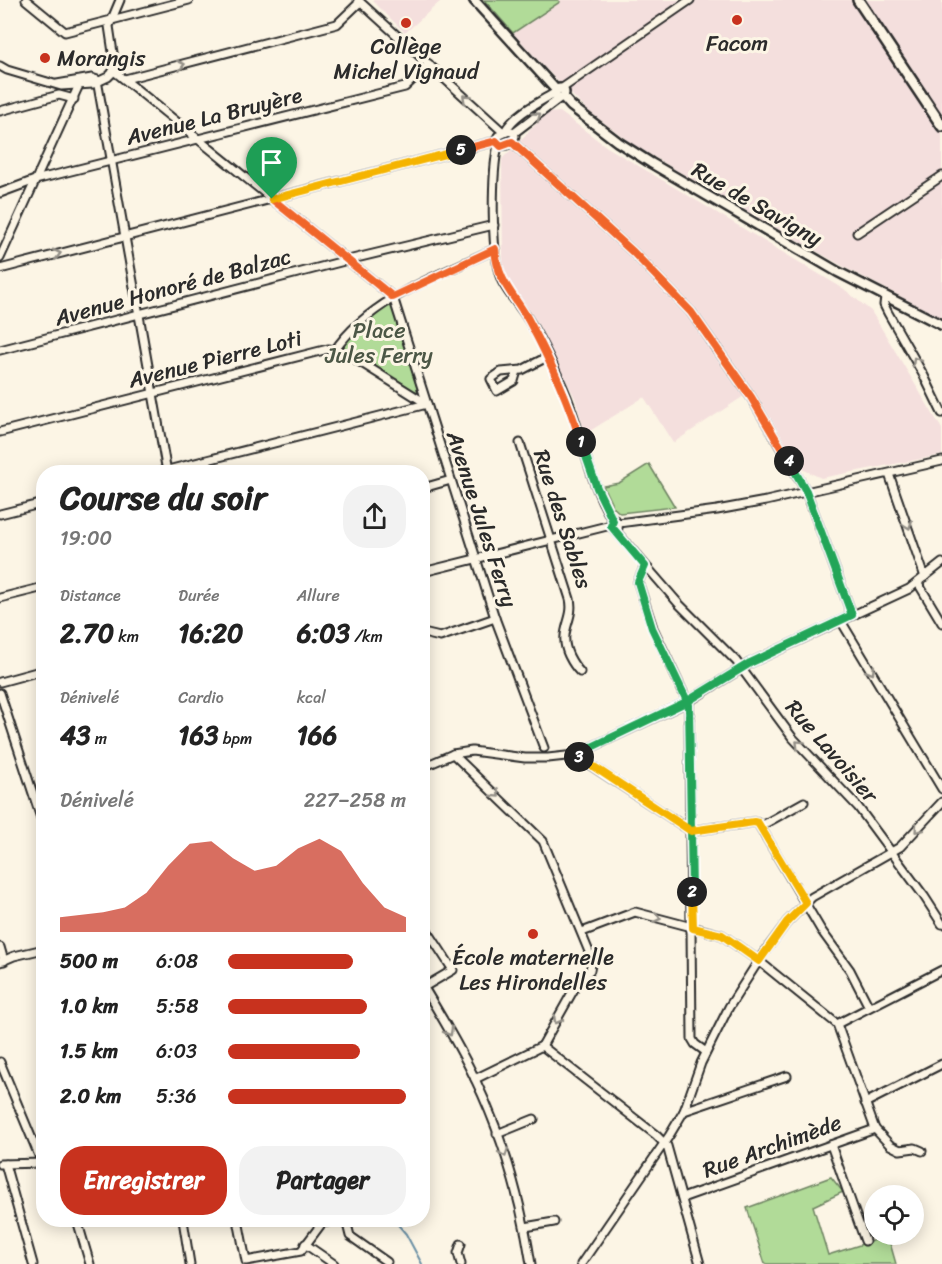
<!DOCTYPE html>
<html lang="fr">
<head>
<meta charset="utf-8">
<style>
	:root { --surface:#fff; --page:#f2f2f2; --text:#222; --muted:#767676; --accent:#c8321e }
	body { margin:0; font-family:Sriracha,sans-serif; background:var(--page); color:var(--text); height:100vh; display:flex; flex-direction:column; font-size:22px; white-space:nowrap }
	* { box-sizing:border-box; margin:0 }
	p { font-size:20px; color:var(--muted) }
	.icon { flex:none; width:33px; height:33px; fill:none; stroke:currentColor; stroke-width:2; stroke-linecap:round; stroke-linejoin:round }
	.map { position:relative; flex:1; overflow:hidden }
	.sheet { position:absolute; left:36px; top:465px; width:394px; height:762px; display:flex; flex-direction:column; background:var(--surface); border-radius:24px; box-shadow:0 3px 15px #0003 }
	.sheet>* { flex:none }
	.fabs { position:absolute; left:864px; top:1185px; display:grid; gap:12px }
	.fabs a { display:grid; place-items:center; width:60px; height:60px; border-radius:50%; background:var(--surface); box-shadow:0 3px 15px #0003; font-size:30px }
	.pin { position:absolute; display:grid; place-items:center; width:51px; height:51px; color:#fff; margin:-62px -26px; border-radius:50% 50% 50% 0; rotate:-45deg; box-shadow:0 0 6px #0007 }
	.pin .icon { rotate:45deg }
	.km { position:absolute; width:30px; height:30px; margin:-15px; border-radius:50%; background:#222; color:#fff; font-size:16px; line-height:30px; text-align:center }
	.round { display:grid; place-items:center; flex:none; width:63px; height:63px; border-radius:24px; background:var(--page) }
	.summary { display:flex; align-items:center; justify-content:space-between; height:102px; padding:0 24px }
	h1 { font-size:33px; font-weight:700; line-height:45px }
	.stats { display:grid; grid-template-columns:repeat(3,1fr); gap:9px; height:102px; padding:6px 24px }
	.stats div { display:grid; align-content:center }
	.stats b { font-size:26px; font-weight:700 }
	.stats small { font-size:16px; font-weight:400 }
	.stats p { font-size:16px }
	.chart { height:168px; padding:12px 24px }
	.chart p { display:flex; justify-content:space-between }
	.chart svg { width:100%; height:108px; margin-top:6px; fill:var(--accent); opacity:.7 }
	.cta { display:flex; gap:12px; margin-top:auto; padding:12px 24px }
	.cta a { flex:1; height:69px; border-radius:24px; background:var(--accent); color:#fff; font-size:24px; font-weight:700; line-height:69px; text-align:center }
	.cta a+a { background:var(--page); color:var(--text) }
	ul { padding:0 24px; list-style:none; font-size:20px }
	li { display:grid; grid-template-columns:96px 72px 1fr; align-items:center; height:45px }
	li i { height:15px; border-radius:8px; background:var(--accent) }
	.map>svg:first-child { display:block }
	.built { fill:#f4dfdd }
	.green { fill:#b1db98; stroke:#6e8362; stroke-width:1.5 }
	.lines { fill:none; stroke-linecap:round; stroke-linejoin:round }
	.stream { stroke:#6b90a5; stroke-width:2 }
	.minor-casing { stroke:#2b2b2b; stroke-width:11 }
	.tertiary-casing { stroke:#2b2b2b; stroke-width:13 }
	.secondary-casing { stroke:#2b2b2b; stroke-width:14 }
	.minor { stroke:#fcf5e5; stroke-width:7 }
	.tertiary { stroke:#fcf5e5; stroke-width:8 }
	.secondary { stroke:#fcf5e5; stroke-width:9 }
	.oneway { stroke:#949088 }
	.split-1-casing { stroke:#fff; stroke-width:12 }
	.split-2-casing { stroke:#fff; stroke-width:12 }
	.split-3-casing { stroke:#fff; stroke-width:12 }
	.split-4-casing { stroke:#fff; stroke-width:12 }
	.split-5-casing { stroke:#fff; stroke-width:12 }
	.split-6-casing { stroke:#fff; stroke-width:12 }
	.split-1 { stroke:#f0652b; stroke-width:8 }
	.split-2 { stroke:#22a559; stroke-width:8 }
	.split-3 { stroke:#f5b400; stroke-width:8 }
	.split-4 { stroke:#22a559; stroke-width:8 }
	.split-5 { stroke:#f0652b; stroke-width:8 }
	.split-6 { stroke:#f5b400; stroke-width:8 }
	.poi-dot { fill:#c8321e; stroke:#fcf5e5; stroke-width:2 }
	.labels { text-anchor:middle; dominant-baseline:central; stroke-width:6; stroke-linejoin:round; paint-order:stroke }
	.poi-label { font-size:22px; fill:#2b2b2b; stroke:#fcf5e5 }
	.street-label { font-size:22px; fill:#2b2b2b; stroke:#fcf5e5 }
	.park-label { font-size:22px; fill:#4c5746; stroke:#fcf5e5 }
</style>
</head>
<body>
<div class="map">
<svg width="942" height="1264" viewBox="0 0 942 1264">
	<rect width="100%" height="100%" fill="#fcf5e5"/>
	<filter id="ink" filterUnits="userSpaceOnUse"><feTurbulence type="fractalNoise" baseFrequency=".0167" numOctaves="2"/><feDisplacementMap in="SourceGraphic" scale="12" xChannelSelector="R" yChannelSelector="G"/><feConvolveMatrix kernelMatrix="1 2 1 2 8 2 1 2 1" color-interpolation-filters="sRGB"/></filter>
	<g filter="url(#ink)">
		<g class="built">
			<polygon points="372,0 442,0 405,33"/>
			<polygon points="558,0 942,0 942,318 846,268 705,187 634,145 587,110 549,72 513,33 559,2"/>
			<polygon points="560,112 607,147 844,289 871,311 942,429 942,455 821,478 800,468 753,390 673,443 644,397 585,434 575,398 538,324 509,282 503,268 502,159 547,113"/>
		</g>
		<g class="green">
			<polygon points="484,0 558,0 560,2 513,33"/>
			<polygon points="387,306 392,306 418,390 416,392 344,348 345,342"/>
			<polygon points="649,464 675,507 620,513 613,507 603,486 619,483"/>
			<polygon points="831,1177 843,1192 813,1206 828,1255 888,1236 896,1264 765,1264 747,1208"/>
		</g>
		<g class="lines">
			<polyline class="stream" points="394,1220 406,1234 422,1264"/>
			<g class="minor-casing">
				<g id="minor">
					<polyline points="26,0 65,32 189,0"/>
					<polyline points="358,0 503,132"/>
					<polyline points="0,66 7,70 61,86 93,84 108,77 112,73 115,66 109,26 120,0"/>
					<polyline points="114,71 393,297 495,618 544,748"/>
					<polyline points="125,79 337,24 360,2"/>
					<polyline points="97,80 167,472"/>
					<polyline points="57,84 92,78 97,80"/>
					<polyline points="561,89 690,0"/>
					<polyline points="0,111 59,95 74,99"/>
					<path d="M505 131C516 113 538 103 556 92"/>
					<path d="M509 131 514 133 515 136C512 144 506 147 498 145L496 140 498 136Z"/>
					<polyline points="514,133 560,98"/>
					<polyline points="512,142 633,252 691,312 751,397 806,491 852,615"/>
					<path d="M498 145C492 172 490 256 502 281 509 295 520 306 528 319 541 339 558 375 567 397 583 438 589 483 613 521"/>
					<polyline points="0,193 35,180 405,87 429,64"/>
					<polyline points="857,233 942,176"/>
					<polyline points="0,258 79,85"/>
					<polyline points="0,269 496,141"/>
					<polyline points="885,297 884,305 888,313 924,376 942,413"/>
					<polyline points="0,350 348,260 494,225"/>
					<path d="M335 350C371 298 440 275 495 249"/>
					<polyline points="517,371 514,381 497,391 491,379 501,372 522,370 547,357"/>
					<polyline points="0,432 328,349 335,350 349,355 427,404"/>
					<path d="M520 443 570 599C575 620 557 631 569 656 572 662 575 667 580 672"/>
					<polyline points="160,472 427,404"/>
					<polyline points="889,474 925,577"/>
					<polyline points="423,488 451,480"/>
					<polyline points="0,514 44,503"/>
					<polyline points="619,523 618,528 614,529 611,526 612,522 615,520 619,523 717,510 766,501 942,461"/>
					<polyline points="614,529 679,604 736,661 792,737 858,807 924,896 942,924"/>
					<polyline points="645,566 638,582 653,628 689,705 692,1039 695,1044 706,1052"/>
					<polyline points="423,572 611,525"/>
					<polyline points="918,583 942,623"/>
					<polyline points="0,598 44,587"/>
					<polyline points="841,621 942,789"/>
					<polyline points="423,633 440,637 495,618"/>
					<polyline points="0,682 44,670"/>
					<polyline points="0,693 44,827"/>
					<polyline points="453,754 543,841 592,959 590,970 578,982 542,1046"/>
					<polyline points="423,755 427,765"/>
					<polyline points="575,755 691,831 754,822 758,823 821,930 850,970 869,1007"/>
					<polyline points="423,767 453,754 472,751 525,758 548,758 575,755 689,701 750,663 909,589 942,563"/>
					<polyline points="761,826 804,802"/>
					<polyline points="423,924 453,970 424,987"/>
					<polyline points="582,932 635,912 722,935 759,961 837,1024 875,1129 890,1145 900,1150 915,1148 922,1151"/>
					<polyline points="0,947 4,961"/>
					<polyline points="0,962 14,956 44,949"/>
					<path d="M423 986C441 1016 460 1047 475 1079 503 1137 521 1200 531 1264"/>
					<polyline points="837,1024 942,970"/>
					<polyline points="542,1046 656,1135 667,1146 700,1264"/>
					<polyline points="0,1062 42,1163"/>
					<polyline points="475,1079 542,1046"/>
					<polyline points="865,1103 942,1064"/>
					<polyline points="684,1111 787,1076"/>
					<polyline points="497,1134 534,1119"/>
					<polyline points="831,1145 865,1241"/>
					<polyline points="0,1164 44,1163"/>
					<polyline points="5,1164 33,1264"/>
					<polyline points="682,1198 875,1129"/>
					<polyline points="77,1220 90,1264"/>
					<polyline points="183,1220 190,1264"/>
					<polyline points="238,1220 246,1261 301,1251 322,1223 336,1220"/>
					<polyline points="346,1220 350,1236 387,1262"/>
					<polyline points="525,1227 554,1222"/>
					<polyline points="305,1244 334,1264"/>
					<polyline points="461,1244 458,1253 461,1264"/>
					<polyline points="581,1264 669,1136 684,1111 701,1063 729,1007 761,957 787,922 812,897 900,847 942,802"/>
				</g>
			</g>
			<g class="tertiary-casing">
				<g id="tertiary">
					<polyline points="474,0 556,90"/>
					<circle cx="560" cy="93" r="4.5"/>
					<polyline points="563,97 571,106 618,142 651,163 838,272 942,325"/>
				</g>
			</g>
			<g class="secondary-casing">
				<polyline id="secondary" points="858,0 942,126"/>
			</g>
			<use href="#minor" class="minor"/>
			<use href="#tertiary" class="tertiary"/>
			<use href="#secondary" class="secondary"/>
		</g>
		<defs><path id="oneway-chevron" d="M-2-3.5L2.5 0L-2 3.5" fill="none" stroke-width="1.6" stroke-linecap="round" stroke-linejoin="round" transform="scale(1.5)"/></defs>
		<g class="oneway">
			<use href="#oneway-chevron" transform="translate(181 65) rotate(-14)"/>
			<use href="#oneway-chevron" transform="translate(466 98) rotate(-137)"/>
			<use href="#oneway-chevron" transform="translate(537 116) rotate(-36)"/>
			<use href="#oneway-chevron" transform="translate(57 254) rotate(-14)"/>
			<use href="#oneway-chevron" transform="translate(916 361) rotate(-120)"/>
			<use href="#oneway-chevron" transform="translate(908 525) rotate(70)"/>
			<use href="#oneway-chevron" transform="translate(871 671) rotate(59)"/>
			<use href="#oneway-chevron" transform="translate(799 744) rotate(-135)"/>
			<use href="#oneway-chevron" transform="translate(496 794) rotate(44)"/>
			<use href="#oneway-chevron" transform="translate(918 829) rotate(131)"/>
			<use href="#oneway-chevron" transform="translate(657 918) rotate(15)"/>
			<use href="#oneway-chevron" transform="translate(557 1020) rotate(120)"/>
			<use href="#oneway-chevron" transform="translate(449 1032) rotate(61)"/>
			<use href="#oneway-chevron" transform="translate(504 1153) rotate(70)"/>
		</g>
	</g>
	<g class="lines" filter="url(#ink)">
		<g class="split-1-casing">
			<path id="split-1" d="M272 199 393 297 495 249C498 285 515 294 530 323 551 362 568 400 581 442"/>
		</g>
		<g class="split-2-casing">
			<polyline id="split-2" points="581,442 597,488 613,521 611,526 645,566 638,582 652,628 689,705 692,892"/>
		</g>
		<g class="split-3-casing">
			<polyline id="split-3" points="579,757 691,831 754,822 758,823 806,903 787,922 759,961 722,935 693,928 692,892"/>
		</g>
		<g class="split-4-casing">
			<polyline id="split-4" points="579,757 575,755 688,701 750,663 852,615 806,491 789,461"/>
		</g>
		<g class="split-5-casing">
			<polyline id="split-5" points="461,150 496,141 501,146 512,142 633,252 691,312 751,397 789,461"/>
		</g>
		<g class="split-6-casing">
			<polyline id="split-6" points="272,199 461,150"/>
		</g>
		<use href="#split-1" class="split-1"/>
		<use href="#split-2" class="split-2"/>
		<use href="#split-3" class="split-3"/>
		<use href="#split-4" class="split-4"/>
		<use href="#split-5" class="split-5"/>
		<use href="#split-6" class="split-6"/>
	</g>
	<g class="poi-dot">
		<circle cx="737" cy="20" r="6"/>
		<circle cx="406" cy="23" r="6"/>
		<circle cx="45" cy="58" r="6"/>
		<circle cx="533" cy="934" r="6"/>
	</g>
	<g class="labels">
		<g class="poi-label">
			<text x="737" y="43">Facom</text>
			<text x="406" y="46">Collège<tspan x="406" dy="25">Michel Vignaud</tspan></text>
			<text x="57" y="58" text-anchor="start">Morangis</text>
			<text x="533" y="957">École maternelle<tspan x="533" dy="25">Les Hirondelles</tspan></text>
		</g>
		<g class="street-label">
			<text transform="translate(214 116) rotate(-14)">Avenue La Bruyère</text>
			<text transform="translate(757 204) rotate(30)">Rue de Savigny</text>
			<text transform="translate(173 287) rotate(-15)">Avenue Honoré de Balzac</text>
			<text transform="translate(215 359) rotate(-14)">Avenue Pierre Loti</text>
			<text transform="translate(482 519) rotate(72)">Avenue Jules Ferry</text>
			<text transform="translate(563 519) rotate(72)">Rue des Sables</text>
			<text transform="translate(832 751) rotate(49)">Rue Lavoisier</text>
			<text transform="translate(772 1146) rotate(-20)">Rue Archimède</text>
		</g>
		<g class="park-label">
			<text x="379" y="330">Place<tspan x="379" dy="25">Jules Ferry</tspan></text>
		</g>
	</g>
</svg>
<div class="fabs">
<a><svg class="icon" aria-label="locate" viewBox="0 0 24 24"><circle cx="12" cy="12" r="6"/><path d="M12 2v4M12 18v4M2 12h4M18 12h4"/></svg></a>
</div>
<div class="pin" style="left:272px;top:199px;background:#1e9e55"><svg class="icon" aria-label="arrive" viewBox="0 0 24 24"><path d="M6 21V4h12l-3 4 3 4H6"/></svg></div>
<b class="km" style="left:581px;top:442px">1</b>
<b class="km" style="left:692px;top:892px">2</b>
<b class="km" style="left:579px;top:757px">3</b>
<b class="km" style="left:789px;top:461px">4</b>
<b class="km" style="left:461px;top:150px">5</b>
<section class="sheet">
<div class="summary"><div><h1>Course du soir</h1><p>19:00</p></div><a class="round"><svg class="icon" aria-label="share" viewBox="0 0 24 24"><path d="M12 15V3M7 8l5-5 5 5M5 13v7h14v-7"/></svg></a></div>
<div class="stats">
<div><p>Distance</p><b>2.70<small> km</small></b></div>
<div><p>Durée</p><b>16:20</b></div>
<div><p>Allure</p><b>6:03<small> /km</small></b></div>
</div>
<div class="stats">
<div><p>Dénivelé</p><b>43<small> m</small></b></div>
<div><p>Cardio</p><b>163<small> bpm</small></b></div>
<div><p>kcal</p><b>166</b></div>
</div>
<div class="chart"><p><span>Dénivelé</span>227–258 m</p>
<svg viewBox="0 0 160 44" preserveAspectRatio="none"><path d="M0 44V38L10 37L20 36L30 34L40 28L50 17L60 8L70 7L80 14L90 19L100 17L110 10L120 6L130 11L140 24L150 34L160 38V44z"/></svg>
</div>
<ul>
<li><b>500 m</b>6:08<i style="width:70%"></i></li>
<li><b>1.0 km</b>5:58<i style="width:78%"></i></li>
<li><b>1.5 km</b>6:03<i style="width:74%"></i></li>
<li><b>2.0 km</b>5:36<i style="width:100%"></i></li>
</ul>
<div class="cta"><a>Enregistrer</a><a>Partager</a></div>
</section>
</div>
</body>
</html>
